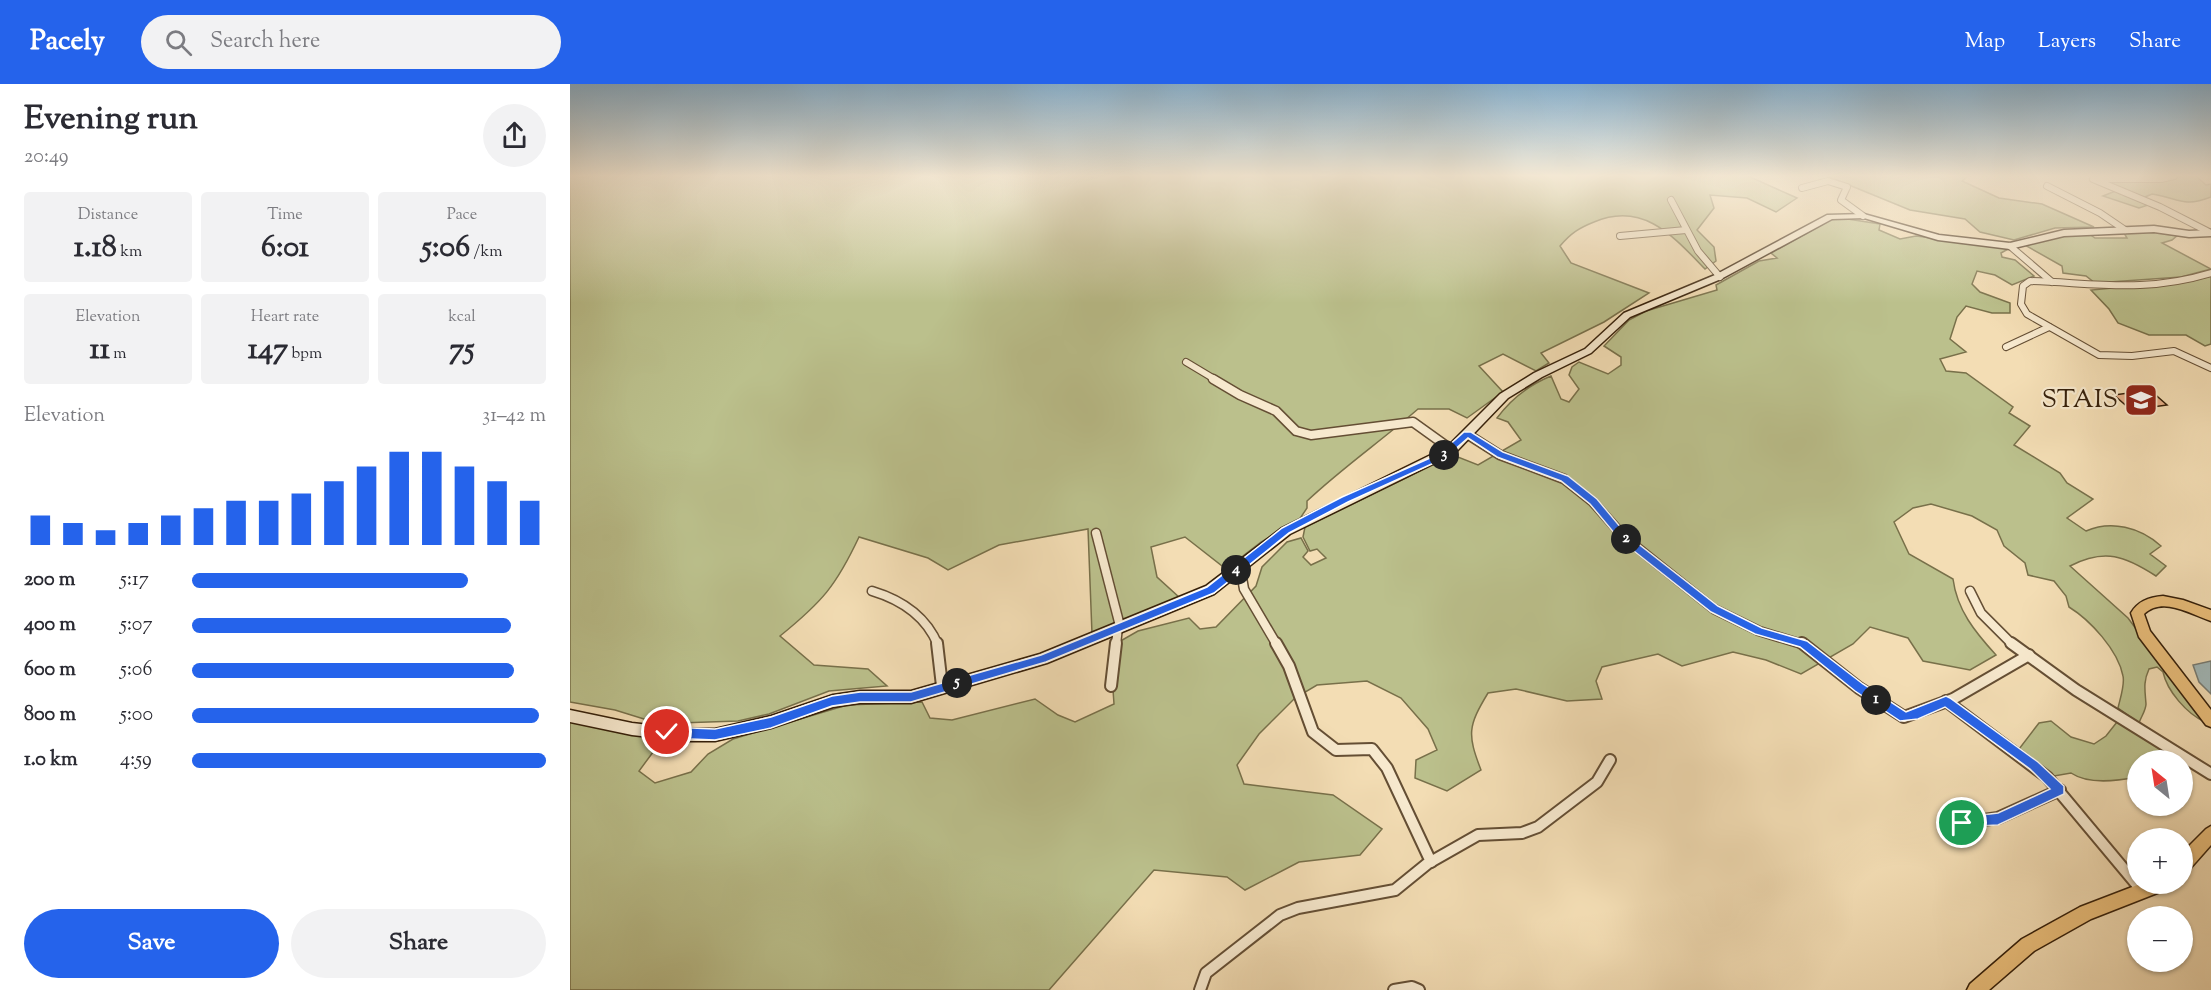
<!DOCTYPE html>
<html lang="en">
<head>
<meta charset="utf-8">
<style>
	:root { --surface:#fff; --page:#f2f2f3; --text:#2b2b33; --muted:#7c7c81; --accent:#2563eb }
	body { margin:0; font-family:"Sorts Mill Goudy",serif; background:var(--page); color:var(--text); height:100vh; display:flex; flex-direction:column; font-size:22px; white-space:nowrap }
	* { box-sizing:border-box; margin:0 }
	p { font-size:20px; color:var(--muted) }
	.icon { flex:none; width:33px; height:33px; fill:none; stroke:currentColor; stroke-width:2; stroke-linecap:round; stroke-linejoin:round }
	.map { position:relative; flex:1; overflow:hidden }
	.drawer { display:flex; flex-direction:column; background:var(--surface); width:570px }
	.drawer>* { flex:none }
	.needle { width:39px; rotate:330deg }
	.controls { position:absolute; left:1557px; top:666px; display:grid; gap:12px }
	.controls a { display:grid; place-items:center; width:66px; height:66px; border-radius:50%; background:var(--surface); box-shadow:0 2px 4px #0004; font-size:30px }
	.pin { position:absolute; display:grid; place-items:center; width:51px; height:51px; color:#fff; margin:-26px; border:3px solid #fff; border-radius:50%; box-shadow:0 2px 6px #0007 }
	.km { position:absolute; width:30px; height:30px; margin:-15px; border-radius:50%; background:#222; color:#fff; font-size:16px; line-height:30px; text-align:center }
	.round { display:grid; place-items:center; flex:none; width:63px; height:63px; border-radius:32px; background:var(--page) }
	.overview { display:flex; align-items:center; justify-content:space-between; height:102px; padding:0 24px }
	h1 { font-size:33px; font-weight:700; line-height:45px }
	.figures { display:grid; grid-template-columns:repeat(3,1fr); gap:9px; height:102px; padding:6px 24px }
	.figures div { display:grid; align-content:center; border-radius:6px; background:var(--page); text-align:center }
	.figures b { font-size:30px; font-weight:700 }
	.figures small { font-size:16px; font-weight:400 }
	.figures p { font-size:16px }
	.chart { height:168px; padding:12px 24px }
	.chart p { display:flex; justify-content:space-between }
	.chart svg { width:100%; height:108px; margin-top:6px; stroke:var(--accent); stroke-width:6 }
	.action { display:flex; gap:12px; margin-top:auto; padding:12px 24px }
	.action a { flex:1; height:69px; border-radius:36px; background:var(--accent); color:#fff; font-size:24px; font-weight:700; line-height:69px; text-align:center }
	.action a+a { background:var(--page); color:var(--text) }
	ul { padding:0 24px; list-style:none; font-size:20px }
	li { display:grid; grid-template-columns:96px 72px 1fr; align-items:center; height:45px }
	li i { height:15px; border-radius:8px; background:var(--accent) }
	header { display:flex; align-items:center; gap:36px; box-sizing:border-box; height:84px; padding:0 30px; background:var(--accent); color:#fff }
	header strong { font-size:28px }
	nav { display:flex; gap:33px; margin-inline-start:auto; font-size:21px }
	.search { width:420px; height:54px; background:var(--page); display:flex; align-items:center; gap:15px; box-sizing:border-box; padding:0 21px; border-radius:33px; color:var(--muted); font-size:22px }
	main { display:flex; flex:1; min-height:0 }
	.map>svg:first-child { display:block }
	.green { fill:#bbc08c; stroke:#78704a; stroke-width:1.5 }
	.water { fill:#a1b8b9; stroke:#767b73; stroke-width:1.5 }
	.building { fill:#e7b18a; stroke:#351f09; stroke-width:1.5 }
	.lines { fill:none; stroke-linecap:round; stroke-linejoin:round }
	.street-far2-casing { stroke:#644e34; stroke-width:8 }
	.street-far1-casing { stroke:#644e34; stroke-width:11 }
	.street-casing { stroke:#644e34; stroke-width:14 }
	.secondary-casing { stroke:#351f09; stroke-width:3 }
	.primary-casing { stroke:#351f09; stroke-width:3 }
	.street-far2 { stroke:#f7e9ce; stroke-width:6 }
	.street-far1 { stroke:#f7e9ce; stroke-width:8 }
	.street { stroke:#f7e9ce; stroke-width:10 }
	.secondary { fill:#f7e9ce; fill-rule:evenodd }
	.primary { fill:#eabe7a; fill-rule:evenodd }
	.route { fill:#2563eb; stroke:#fff; stroke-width:1.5 }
	.labels { text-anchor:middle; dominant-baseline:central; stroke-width:4.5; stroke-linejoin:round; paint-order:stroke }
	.poi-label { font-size:26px; fill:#351f09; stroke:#f7e9ce; text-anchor:end }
</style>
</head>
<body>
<header>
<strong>Pacely</strong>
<div class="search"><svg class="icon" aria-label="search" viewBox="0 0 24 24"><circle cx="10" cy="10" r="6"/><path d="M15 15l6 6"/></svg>Search here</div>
<nav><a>Map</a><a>Layers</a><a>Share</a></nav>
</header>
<main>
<section class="drawer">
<div class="overview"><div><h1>Evening run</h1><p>20:49</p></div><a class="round"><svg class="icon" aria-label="share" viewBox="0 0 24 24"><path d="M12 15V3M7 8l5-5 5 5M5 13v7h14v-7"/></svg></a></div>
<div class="figures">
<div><p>Distance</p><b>1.18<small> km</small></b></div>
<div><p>Time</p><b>6:01</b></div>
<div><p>Pace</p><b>5:06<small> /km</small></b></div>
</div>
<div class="figures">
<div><p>Elevation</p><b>11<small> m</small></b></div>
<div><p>Heart rate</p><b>147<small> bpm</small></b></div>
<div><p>kcal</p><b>75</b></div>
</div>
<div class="chart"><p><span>Elevation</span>31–42 m</p>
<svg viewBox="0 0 160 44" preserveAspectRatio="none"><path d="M5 44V32M15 44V35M25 44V38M35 44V35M45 44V32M55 44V29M65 44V26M75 44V26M85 44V23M95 44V18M105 44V12M115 44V6M125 44V6M135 44V12M145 44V18M155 44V26"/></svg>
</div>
<ul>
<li><b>200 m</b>5:17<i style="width:78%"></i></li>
<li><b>400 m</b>5:07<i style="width:90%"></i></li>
<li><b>600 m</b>5:06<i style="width:91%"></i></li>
<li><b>800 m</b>5:00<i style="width:98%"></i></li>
<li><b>1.0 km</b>4:59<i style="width:100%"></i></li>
</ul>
<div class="action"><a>Save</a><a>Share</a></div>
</section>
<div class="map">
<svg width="1641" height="906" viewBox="0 0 1641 906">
	<rect width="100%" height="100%" fill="#f3ddb4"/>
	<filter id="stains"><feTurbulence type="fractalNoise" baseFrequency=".00333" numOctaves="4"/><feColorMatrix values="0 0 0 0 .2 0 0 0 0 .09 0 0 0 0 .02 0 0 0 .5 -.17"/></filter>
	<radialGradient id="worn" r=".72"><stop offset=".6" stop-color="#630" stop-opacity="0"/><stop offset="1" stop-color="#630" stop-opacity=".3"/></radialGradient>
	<g class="green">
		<path d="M0 92H1178L1227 114 1206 128 1177 114 1140 111 1144 124 1127 146 1144 163 1146 177 1135 185C1103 152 1073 117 1024 138 1009 144 1001 149 990 162L1001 179 1079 209 1034 238 971 269 979 279 966 287 933 270 909 282 933 308 897 334 879 325H848C811 357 772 384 737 417V424L729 436 691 458 656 485 615 453 581 463 587 493 610 514 522 550 518 445 429 461 378 486 358 474 289 453C266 502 252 518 210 552L244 581 298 585 317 602 259 607 199 630 168 637 109 639 74 635 45 626 0 618Z"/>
		<polygon points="1257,92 1398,92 1392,97 1429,114 1472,120 1524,143 1485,144 1444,156 1410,148 1395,135 1340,126"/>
		<path d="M1553 92H1626L1636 101 1641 100V113C1613 124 1608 114 1582 110L1575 113 1584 119 1569 124 1533 112 1548 106 1541 99Z"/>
		<path d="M1271 134 1310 140 1309 146 1330 155 1346 152 1440 164 1431 169 1432 173 1445 176 1464 192 1442 201 1425 191 1407 187 1402 200 1410 208 1440 219V229H1422L1396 222 1387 233 1380 255 1396 268 1370 275 1376 287 1396 289 1443 323 1439 329 1460 342 1444 361 1490 389 1497 399 1523 415 1497 434 1516 447C1541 436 1570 443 1591 462L1580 470 1596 482 1586 492C1555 472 1535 464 1500 482L1558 534 1635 638C1617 630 1597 607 1593 588L1587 583 1579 585C1573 598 1575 606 1576 620 1576 626 1571 633 1569 639L1548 624C1550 615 1555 601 1553 592 1548 566 1520 536 1499 523L1496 512 1484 497 1458 491 1455 479 1434 462 1427 446 1402 432 1361 420 1343 424 1324 438 1339 470 1383 495C1387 526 1405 548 1426 571L1400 586 1353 577 1338 554 1300 543 1283 560 1231 590 1196 576 1163 568 1112 582 1088 570 1032 583 1026 597 1032 615 997 617 946 605 918 609C898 642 897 650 911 686L877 707 845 694 846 676 867 666 858 645 831 614 797 597 747 601 725 614 689 650 667 681 674 700 763 711 812 745 790 771 729 778 675 806 657 793 584 786 479 906H0V634L95 652 69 687 85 699 121 688 138 670 163 655 277 621 352 618 360 634 382 636 465 615 488 631 505 638 544 620 540 563 568 547 619 534 630 545 646 543 686 502 692 483 717 458 731 454 738 467 733 473 741 481 756 474 747 465 740 467 733 453 735 443 883 371 908 381 951 356 938 338 927 334C941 315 959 301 981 292L991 315 999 318 1009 305 999 291 1002 283 1009 278 1038 290 1051 281V273L1034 262 1059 236 1076 227 1147 206 1146 201 1189 177 1207 174 1201 169 1260 136Z"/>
		<polygon points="1595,148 1609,150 1602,156 1592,159 1641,185 1611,193 1525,199 1516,192 1493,189 1492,182 1453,160 1486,152 1519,150 1525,154 1557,154 1554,149"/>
		<polygon points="1641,192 1641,260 1635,262 1616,251 1579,251 1548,239 1539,225 1521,206 1622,197"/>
		<path d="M1481 637 1501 653 1524 660 1536 652 1547 638 1605 674 1568 676 1567 693C1547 697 1519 701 1501 689L1484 692 1449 665 1469 639Z"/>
	</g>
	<polygon class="water" points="1641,577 1641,610 1629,598 1623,581"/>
	<polygon class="building" points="1580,306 1597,321 1561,326 1544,311"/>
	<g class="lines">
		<g class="street-far2-casing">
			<g id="street-far2">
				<polyline points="1523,95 1590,123 1641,149"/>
				<polyline points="1529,95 1591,95 1604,92"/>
				<polyline points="1477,102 1530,129 1555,146"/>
				<polyline points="1232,104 1258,97 1277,103 1271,116 1293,132"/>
				<polyline points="1101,116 1128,167 1150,193"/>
				<polyline points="1050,152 1116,146"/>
				<polyline points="1440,162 1482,198"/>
				<path d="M1641 189C1575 209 1526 199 1460 197L1453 202 1451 220 1457 230 1529 271 1562 272 1604 267 1641 284"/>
				<polyline points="1436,263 1479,243"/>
				<polyline points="616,278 646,296"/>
			</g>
		</g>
		<g class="street-far1-casing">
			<g id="street-far1">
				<polyline points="643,295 670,311 706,327 726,347 741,351 843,338 882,366"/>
				<polyline points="897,350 930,371 994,395 1023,418 1054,453 1144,525 1189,547 1235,561"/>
				<polyline points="526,449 550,542"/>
				<polyline points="670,482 674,505 707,561"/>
				<path d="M302 507C332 516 356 532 368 561"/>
				<polyline points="1400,507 1411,529 1443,561"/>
				<polyline points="546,561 548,543"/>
			</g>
		</g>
		<g class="street-casing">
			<g id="street">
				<polyline points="367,559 372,602"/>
				<polyline points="706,559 719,582 743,648 766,666 802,665 817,684 861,778"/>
				<polyline points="1232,559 1289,604 1334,633 1383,615 1459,571"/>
				<polyline points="1441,559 1506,606 1641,690"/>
				<polyline points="541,602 546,559"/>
				<polyline points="1376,617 1477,693 1573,808"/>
				<polyline points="1392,739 1428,734 1490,706"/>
				<polyline points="630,906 636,889 710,831 728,824 825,806 857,780 908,751 952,749 968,743 1027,698 1040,676"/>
				<polyline points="824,906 842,903 849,906"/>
			</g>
		</g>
		<g class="secondary-casing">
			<polygon id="secondary" points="1294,130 1369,151 1440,159 1494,146 1584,142 1619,147 1641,146 1641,152 1619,153 1584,148 1494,152 1440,165 1368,156 1294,134 1262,135 1151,195 1060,233 1021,269 972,293 938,314 885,369 720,450 644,510 477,579 341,619 290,619 263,623 201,644 145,657 115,657 62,651 0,638 0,626 62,639 115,645 145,645 201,632 263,611 290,607 341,607 470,570 636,502 712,444 877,363 930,310 964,289 1015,265 1054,229 1145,191 1257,131"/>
		</g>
		<g class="primary-casing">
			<g id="primary">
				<path d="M1593 512 1613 516 1641 526V537C1620 530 1593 512 1574 530L1580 547 1641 626V643L1636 641 1569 553 1561 529C1568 517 1579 513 1593 512Z"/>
				<polygon points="1641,742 1641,761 1618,787 1612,789 1612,769 1636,745"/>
				<polygon points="1570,800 1597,800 1595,806 1521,835 1464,867 1419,906 1397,906 1400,900 1452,855 1510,823"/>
			</g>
		</g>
		<use href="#street-far2" class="street-far2"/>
		<use href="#street-far1" class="street-far1"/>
		<use href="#street" class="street"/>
		<use href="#secondary" class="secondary"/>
		<use href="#primary" class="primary"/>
	</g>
	<linearGradient id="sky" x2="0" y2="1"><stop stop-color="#8bb6d5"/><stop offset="0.42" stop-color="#faf0dd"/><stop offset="1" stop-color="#faf0dd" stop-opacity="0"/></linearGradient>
	<rect width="1641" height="219" fill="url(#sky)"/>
	<polygon class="route" points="894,348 901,348 933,368 998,392 1027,415 1057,451 1148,522 1192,544 1237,557 1293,600 1336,628 1376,612 1380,614 1468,678 1494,702 1494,710 1428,741 1387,743 1387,734 1428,729 1480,705 1460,685 1375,623 1348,635 1330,637 1285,607 1230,563 1185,550 1141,528 1050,456 1020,420 991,397 927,373 898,354 875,374 778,418 719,449 644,509 476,578 341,618 290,618 262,622 201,644 145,656 97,654 91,648 97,643 145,645 201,633 262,612 290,608 341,608 471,571 637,503 712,444 772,413 869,370"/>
	<defs>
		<g id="university-square" transform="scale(1.725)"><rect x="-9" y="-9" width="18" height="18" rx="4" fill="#8f2418" stroke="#f7e9ce"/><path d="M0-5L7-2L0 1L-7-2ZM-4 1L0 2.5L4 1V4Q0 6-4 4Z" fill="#fff"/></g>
	</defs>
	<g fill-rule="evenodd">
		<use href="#university-square" x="1571" y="316"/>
	</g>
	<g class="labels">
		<g class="poi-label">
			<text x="1548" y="316">STAIS</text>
		</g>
	</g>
	<rect width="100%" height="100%" filter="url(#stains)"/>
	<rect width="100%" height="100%" fill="url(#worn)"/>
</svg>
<div class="controls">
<a><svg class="needle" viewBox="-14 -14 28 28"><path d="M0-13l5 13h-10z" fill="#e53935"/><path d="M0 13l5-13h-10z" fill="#7c7c81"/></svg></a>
<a>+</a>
<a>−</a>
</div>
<div class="pin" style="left:1392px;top:739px;background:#1e9e55"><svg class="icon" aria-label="arrive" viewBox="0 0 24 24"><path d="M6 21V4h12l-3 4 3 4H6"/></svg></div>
<div class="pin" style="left:97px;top:648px;background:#d93025"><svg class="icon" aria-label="check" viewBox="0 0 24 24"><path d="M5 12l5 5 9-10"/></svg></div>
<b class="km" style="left:1306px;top:616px">1</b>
<b class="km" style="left:1056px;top:455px">2</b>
<b class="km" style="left:874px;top:371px">3</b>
<b class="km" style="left:666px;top:486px">4</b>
<b class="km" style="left:387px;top:599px">5</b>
</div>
</main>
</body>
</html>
